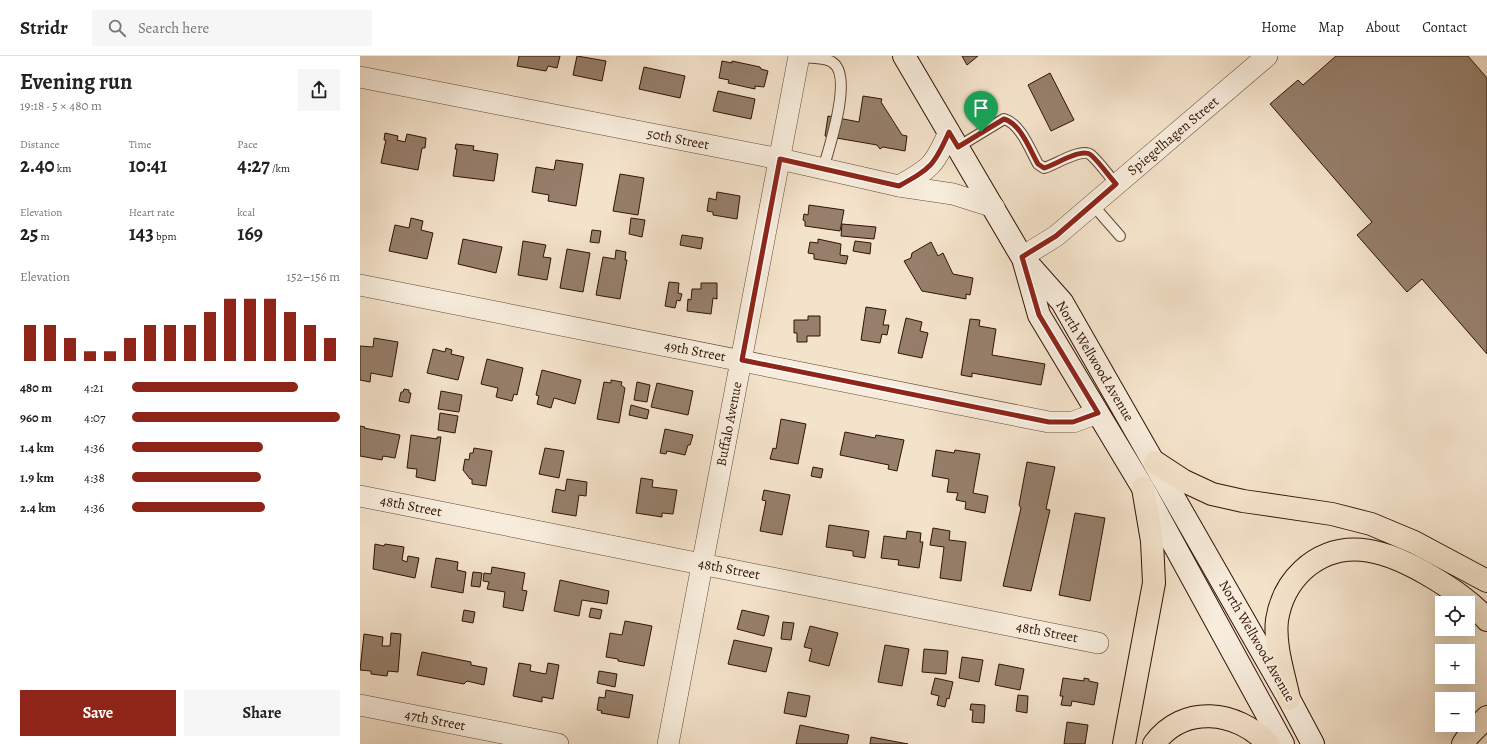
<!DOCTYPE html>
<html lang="en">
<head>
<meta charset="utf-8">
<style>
	:root { --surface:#fff; --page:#f6f6f6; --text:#222; --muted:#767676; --line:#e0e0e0; --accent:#8f2418 }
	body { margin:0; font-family:Alegreya,serif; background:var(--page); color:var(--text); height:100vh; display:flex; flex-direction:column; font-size:15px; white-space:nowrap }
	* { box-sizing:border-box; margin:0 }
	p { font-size:13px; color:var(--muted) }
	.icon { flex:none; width:22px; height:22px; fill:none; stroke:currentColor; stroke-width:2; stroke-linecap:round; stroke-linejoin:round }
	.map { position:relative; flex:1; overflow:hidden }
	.sheet { display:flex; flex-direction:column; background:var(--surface); width:360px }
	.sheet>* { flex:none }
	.controls { position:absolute; left:1075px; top:540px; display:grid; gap:8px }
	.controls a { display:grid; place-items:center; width:40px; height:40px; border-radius:0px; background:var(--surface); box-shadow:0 4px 16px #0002; font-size:20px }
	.pin { position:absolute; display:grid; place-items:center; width:34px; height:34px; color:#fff; margin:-41px -17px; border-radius:50% 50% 50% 0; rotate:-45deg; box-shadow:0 0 4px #0007 }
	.pin .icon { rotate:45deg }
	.round { display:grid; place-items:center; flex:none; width:42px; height:42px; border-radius:0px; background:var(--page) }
	.summary { display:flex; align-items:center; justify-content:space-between; height:68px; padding:0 20px }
	h1 { font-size:22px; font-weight:700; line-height:30px }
	.metrics { display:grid; grid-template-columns:repeat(3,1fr); gap:6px; height:68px; padding:4px 20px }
	.metrics div { display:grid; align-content:center }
	.metrics b { font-size:20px; font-weight:700 }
	.metrics small { font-size:11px; font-weight:400 }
	.metrics p { font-size:11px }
	.chart { height:112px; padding:8px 20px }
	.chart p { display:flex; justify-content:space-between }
	.chart svg { width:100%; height:72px; margin-top:4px; stroke:var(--accent); stroke-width:6 }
	.cta { display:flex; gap:8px; margin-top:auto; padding:8px 20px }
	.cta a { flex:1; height:46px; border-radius:0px; background:var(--accent); color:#fff; font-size:16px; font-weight:700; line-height:46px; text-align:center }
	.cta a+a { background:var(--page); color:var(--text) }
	ul { padding:0 20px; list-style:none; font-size:13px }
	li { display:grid; grid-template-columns:64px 48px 1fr; align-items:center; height:30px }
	li i { height:10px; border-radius:5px; background:var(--accent) }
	header { display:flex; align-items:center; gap:24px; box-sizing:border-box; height:56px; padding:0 20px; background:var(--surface); border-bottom:1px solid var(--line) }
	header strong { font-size:19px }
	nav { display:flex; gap:22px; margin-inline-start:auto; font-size:14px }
	.search { width:280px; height:36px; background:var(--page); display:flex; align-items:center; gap:10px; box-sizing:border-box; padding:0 14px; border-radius:0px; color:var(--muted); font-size:15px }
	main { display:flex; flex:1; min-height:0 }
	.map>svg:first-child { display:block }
	.building { fill:#967f6b; stroke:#311204 }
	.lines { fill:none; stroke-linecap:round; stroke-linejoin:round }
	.service-casing { stroke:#624636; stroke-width:12 }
	.minor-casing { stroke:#624636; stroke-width:22 }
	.secondary-casing { stroke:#311204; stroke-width:24 }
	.trunk-casing { stroke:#311204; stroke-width:24 }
	.service { stroke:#f8eddd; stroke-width:10 }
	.minor { stroke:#f8eddd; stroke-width:21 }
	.secondary { stroke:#f8eddd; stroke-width:22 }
	.trunk { stroke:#f4e3cb; stroke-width:22 }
	.route-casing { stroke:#fff; stroke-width:8 }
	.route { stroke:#8f2418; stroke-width:5 }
	.labels { text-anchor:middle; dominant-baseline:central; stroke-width:4; stroke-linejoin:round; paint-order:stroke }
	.street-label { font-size:14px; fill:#311204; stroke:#f8eddd }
</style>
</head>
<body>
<header>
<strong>Stridr</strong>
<div class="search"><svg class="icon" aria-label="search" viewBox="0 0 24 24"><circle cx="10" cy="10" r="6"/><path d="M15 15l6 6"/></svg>Search here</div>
<nav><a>Home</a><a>Map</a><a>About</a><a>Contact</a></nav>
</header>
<main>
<section class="sheet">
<div class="summary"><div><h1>Evening run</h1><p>19:18 · 5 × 480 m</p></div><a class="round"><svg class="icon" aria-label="share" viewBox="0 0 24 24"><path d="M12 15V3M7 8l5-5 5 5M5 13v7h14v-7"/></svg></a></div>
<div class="metrics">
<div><p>Distance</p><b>2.40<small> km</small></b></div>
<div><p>Time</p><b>10:41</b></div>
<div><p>Pace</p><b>4:27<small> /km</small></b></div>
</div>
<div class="metrics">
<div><p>Elevation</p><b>25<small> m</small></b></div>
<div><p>Heart rate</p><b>143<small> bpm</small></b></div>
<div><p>kcal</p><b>169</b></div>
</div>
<div class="chart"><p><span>Elevation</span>152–156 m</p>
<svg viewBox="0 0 160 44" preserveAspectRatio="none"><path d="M5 44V22M15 44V22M25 44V30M35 44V38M45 44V38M55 44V30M65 44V22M75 44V22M85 44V22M95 44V14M105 44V6M115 44V6M125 44V6M135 44V14M145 44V22M155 44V30"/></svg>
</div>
<ul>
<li><b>480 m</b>4:21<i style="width:80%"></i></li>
<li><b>960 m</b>4:07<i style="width:100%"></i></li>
<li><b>1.4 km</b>4:36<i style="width:63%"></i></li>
<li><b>1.9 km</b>4:38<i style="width:62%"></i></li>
<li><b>2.4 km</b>4:36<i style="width:64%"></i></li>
</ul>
<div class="cta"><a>Save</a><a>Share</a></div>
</section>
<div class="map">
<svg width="1127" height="688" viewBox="0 0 1127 688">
	<rect width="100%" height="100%" fill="#f4e3cb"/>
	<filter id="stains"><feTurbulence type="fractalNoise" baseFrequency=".005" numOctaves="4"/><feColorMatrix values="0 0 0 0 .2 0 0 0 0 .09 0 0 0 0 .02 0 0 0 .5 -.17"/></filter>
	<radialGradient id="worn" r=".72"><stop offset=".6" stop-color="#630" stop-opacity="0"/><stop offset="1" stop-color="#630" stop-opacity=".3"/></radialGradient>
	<g class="building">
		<polygon points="159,0 200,0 197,12 188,10 186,15 157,10"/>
		<polygon points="217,0 246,5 242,25 213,19"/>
		<polygon points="602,0 618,0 607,9"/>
		<polygon points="976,0 1108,0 1127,22 1127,298 1062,223 1047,236 997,179 1012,166 910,48 938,24 943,29"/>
		<polygon points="362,5 372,7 372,5 400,11 401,13 408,15 404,31 395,30 395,33 368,27 369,24 359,22"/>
		<polygon points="284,11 325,20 320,42 279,33"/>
		<polygon points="690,17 714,64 691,75 668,29"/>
		<polygon points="358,35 395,43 391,63 353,55"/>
		<polygon points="503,40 522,43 521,46 542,79 547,80 545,95 523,91 520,93 517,89 465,80 468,60 499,66"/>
		<polygon points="25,77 38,80 37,84 45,86 47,78 66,82 65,92 62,92 58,114 21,107 26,84 24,84"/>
		<polygon points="96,88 114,90 113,94 138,98 134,125 93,120 97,93 95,93"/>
		<polygon points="196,104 223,108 216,150 188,145 189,139 172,136 176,111 194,114"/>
		<polygon points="260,118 284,122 278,159 253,155"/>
		<polygon points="357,136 380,140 377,163 353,159 353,156 347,155 349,142 356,144"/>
		<polygon points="449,149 484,154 480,175 445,170 445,165 443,164 444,158 448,159"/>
		<polygon points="51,162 63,165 61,174 73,177 67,203 29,195 35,169 49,172"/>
		<polygon points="271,162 285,164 282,181 269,178"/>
		<polygon points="482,168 516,171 514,183 481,180"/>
		<polygon points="232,174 241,175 239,187 230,186"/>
		<polygon points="322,179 343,182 341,193 320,189"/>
		<polygon points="103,183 142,191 136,217 98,208"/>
		<polygon points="458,183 481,188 480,199 488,200 486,208 454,203 454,198 448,197 450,186 458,187"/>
		<polygon points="163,185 186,189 183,201 191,202 187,224 158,219"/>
		<polygon points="495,185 511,187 510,198 493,195"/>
		<polygon points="571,186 578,200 583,197 593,218 613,222 610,239 606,238 606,243 562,235 544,205 551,202 552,197"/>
		<polygon points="207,193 230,197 223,236 200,232"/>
		<polygon points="256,194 266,196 265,204 267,204 260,243 236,239 243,201 255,203"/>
		<polygon points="309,226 319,227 318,237 322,238 320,245 317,244 315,252 305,250"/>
		<polygon points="341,227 357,227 357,243 353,242 351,258 327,255 328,243 331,244 332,233 341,233"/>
		<polygon points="506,251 526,254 523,269 529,269 527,279 522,278 520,287 501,284"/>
		<polygon points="448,260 460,260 460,280 447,280 447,286 437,286 437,277 434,277 434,264 448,264"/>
		<polygon points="546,262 562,266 560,275 568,277 562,302 538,297"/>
		<polygon points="610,263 620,264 619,270 636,273 632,299 685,308 681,329 612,317 612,321 601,319"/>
		<polygon points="14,282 38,286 32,321 11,317 10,326 0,324 0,290 13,291"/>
		<polygon points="86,292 92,294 91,298 104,301 98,324 67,317 73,293 85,296"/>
		<polygon points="127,303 163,312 157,339 154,338 152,345 136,341 138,332 121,328"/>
		<polygon points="182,314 221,324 215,348 194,342 191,352 177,348 179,340 176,339"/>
		<polygon points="251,324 262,326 261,329 265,332 259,367 237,363 244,326 251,327"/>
		<polygon points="277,326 290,329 287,346 274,344"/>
		<polygon points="297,327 333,335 328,359 291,351"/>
		<polygon points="44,333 49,334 49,337 51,337 49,347 39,345 41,336 43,336"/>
		<polygon points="81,335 102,339 99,356 78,353"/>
		<polygon points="271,349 289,354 287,363 269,359"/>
		<polygon points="80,357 98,360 95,377 78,374"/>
		<polygon points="421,363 446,368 438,408 410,403 413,392 416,393"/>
		<polygon points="0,370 5,371 4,372 40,379 35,402 23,400 22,404 0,400"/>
		<polygon points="305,373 333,379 330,389 328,389 325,399 307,395 306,398 300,397"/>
		<polygon points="485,376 515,382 516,379 544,384 537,415 528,413 529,409 480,399"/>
		<polygon points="51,379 77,383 77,381 81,381 75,425 56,421 57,413 47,412"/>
		<polygon points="114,392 132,395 126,430 112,428 112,423 110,423 103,414 105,403 109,404 110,397 113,397"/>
		<polygon points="185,392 204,395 199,422 179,418"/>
		<polygon points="576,394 594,397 595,394 620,398 613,437 628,440 625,457 605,453 606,446 596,444 598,437 587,436 589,423 572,420"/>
		<polygon points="667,406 695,411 686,453 690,454 671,535 643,530 661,452 659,449"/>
		<polygon points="453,411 463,413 461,422 451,420"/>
		<polygon points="281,422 293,424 292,431 317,434 313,458 302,457 302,461 276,457"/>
		<polygon points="207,423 227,426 226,440 219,439 216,460 192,456 196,433 205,435"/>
		<polygon points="404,434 430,439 422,479 400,475 406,445 402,444"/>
		<polygon points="715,457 745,462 730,545 699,539"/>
		<polygon points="469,469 509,475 505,502 493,500 493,495 466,491"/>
		<polygon points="573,472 590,475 589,484 606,486 601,525 580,522 584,491 570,489"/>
		<polygon points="547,475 561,477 560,486 563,486 559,512 538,509 539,504 521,502 524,480 546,483"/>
		<polygon points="15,488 24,490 25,488 44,491 42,504 47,506 48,500 59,502 55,522 13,513"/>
		<polygon points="76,502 98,506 97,514 106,516 103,537 71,531"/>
		<polygon points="132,511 165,517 162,534 167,535 163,555 143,551 145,536 127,533 129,526 123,525 124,517 131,518"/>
		<polygon points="113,516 122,517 120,531 111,530"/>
		<polygon points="200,524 249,535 247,548 222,544 219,560 194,555"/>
		<polygon points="231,552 242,554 240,563 229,561"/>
		<polygon points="104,554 115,556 113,567 102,565"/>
		<polygon points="382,554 409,560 404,580 377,573"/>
		<polygon points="265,565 292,570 284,610 258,605 258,603 246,601 250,577 262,579"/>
		<polygon points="423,566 434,567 431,584 421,583"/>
		<polygon points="450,570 478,577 469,610 449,605 452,593 444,591"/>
		<polygon points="31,577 41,578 38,616 28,615 27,620 11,618 11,615 0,614 4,578 23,581 22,590 30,590"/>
		<polygon points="374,584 412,592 406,616 368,608"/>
		<polygon points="525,589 549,593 542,630 518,626"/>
		<polygon points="564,593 588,595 586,618 562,616"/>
		<polygon points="62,596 111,606 111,609 127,612 124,629 107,625 104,628 57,619"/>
		<polygon points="602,601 623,604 619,626 599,622"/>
		<polygon points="159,607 171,609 170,615 186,618 188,607 199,609 193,643 182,641 182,646 153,640"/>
		<polygon points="639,608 664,613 660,634 635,629"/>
		<polygon points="239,615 257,618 255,631 237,627"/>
		<polygon points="575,622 593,626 589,643 587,642 585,651 577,649 579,640 571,638"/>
		<polygon points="703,622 724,625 724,622 729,623 729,625 738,627 734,649 712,645 711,650 701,649 703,640 700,640"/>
		<polygon points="246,634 273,639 269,662 241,657 242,655 237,654 239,641 245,642"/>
		<polygon points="428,636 450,640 446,661 424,657"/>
		<polygon points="658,639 668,640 667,657 656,655"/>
		<polygon points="611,648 625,649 624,667 612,666 613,654 610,654"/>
		<polygon points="707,666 728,669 725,688 704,688"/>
		<polygon points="440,669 489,679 487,688 436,688"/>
		<polygon points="511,681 548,688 510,688"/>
	</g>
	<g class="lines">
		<g class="service-casing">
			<g id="service">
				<path d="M439 1C449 2 464 1 472 6 494 19 469 92 463 113"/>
				<path d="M598 91 644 63C661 68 670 94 678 108L684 112C695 109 722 91 731 99 740 107 748 119 756 128"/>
				<polyline points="732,148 760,180"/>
			</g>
		</g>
		<g class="minor-casing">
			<g id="minor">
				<polyline points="0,21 420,103 539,130 593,138 634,151"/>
				<path d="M539 130C571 112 574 110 589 76"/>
				<polyline points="662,201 696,180 907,0"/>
				<polyline points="0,229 689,366 713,366 738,357"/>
				<polyline points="0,440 738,587"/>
				<polyline points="0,649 198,688"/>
				<polyline points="308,688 439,0"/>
			</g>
		</g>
		<g class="secondary-casing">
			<g id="secondary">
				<polyline points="544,0 662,201 702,246 929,643 953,688"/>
				<polyline points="664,206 679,259 783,432 923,688"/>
			</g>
		</g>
		<g class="trunk-casing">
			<g id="trunk">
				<polyline points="795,406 824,425 852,438 883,445 972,458 1011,468 1054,486 1127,525"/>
				<path d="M929 643C924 618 914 590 917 564 920 545 929 527 943 514 984 477 1032 497 1072 521 1092 533 1112 546 1127 564"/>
				<polyline points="764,688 794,527 792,485 783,432"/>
				<path d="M794 688C823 648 877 654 908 688"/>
				<polyline points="1103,688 1109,679 1127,661"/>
			</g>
		</g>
		<use href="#service" class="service"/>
		<use href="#minor" class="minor"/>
		<use href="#secondary" class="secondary"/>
		<use href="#trunk" class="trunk"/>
	</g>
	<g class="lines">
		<g class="route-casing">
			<path id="route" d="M644 63C661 68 670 94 678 108L684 112C695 109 722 91 731 99 740 107 748 119 756 128L696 180 662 201 679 259 738 357 713 366H689L382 304 420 103 539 130C571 112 574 110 589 76L598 91Z"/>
		</g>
		<use href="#route" class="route"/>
	</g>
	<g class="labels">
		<g class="street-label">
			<text transform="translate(813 80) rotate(-40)">Spiegelhagen Street</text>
			<text transform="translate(318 83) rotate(11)">50th Street</text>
			<text transform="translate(335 295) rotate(11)">49th Street</text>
			<text transform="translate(735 305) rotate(59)">North Wellwood Avenue</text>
			<text transform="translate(369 368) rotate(-79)">Buffalo Avenue</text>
			<text transform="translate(51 450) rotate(11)">48th Street</text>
			<text transform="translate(369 513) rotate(11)">48th Street</text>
			<text transform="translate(687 576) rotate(11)">48th Street</text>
			<text transform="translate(897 585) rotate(60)">North Wellwood Avenue</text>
			<text transform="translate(75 664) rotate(11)">47th Street</text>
		</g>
	</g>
	<rect width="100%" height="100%" filter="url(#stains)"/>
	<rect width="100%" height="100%" fill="url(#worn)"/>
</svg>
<div class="controls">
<a><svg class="icon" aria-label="locate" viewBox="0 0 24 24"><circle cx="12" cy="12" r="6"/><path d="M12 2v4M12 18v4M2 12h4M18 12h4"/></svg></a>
<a>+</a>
<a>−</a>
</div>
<div class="pin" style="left:621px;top:76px;background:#1e9e55"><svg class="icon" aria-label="arrive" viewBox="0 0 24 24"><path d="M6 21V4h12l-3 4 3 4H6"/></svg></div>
</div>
</main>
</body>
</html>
